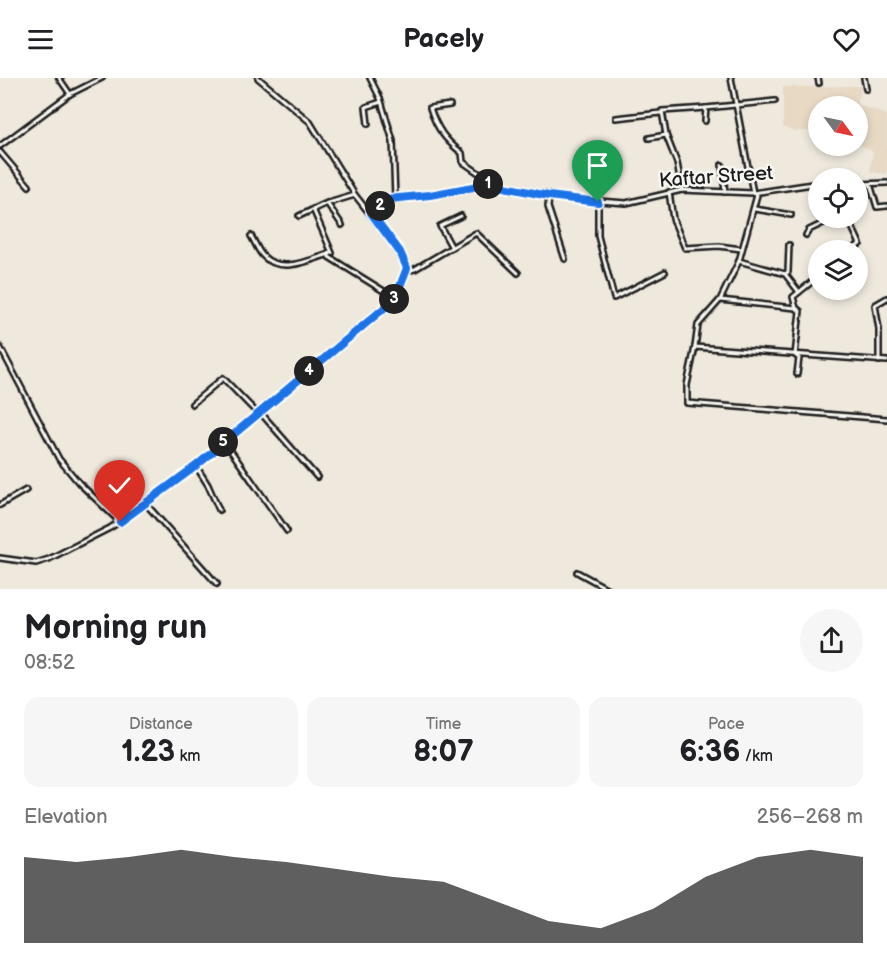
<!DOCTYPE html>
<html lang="en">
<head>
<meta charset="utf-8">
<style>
	:root { --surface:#fff; --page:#f6f6f6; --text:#202124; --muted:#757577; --accent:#1c1c1c }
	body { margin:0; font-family:"Balsamiq Sans",sans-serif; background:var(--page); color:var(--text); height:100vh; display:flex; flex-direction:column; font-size:22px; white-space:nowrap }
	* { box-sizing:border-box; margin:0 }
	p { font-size:20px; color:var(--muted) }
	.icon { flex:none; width:33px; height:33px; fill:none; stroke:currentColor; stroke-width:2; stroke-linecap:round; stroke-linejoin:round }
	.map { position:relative; height:511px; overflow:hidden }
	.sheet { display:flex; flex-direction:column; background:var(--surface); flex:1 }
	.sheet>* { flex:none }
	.needle { width:39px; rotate:123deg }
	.controls { position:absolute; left:808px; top:18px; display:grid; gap:12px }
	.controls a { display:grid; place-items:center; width:60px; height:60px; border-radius:50%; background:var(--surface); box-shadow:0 3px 9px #0003; font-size:30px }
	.pin { position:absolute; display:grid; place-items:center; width:51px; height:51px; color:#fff; margin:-62px -26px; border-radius:50% 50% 50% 0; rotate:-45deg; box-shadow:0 0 6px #0007 }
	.pin .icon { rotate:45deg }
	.km { position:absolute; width:30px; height:30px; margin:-15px; border-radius:50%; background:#222; color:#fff; font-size:16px; line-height:30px; text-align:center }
	.round { display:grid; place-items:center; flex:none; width:63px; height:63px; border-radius:32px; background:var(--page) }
	.overview { display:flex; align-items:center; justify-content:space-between; height:102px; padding:0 24px }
	h1 { font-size:33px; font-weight:800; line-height:45px }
	.metrics { display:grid; grid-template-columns:repeat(3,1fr); gap:9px; height:102px; padding:6px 24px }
	.metrics div { display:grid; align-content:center; border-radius:15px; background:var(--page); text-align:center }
	.metrics b { font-size:30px; font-weight:800 }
	.metrics small { font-size:16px; font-weight:400 }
	.metrics p { font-size:16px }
	.chart { height:168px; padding:12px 24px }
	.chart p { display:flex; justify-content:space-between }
	.chart svg { width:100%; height:108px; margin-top:6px; fill:var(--accent); opacity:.7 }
	header { display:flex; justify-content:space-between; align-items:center; height:78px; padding:0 24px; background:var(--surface); font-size:27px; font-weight:800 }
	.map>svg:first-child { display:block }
	.built { fill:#e7d9c4 }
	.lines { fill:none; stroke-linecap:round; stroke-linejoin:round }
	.street-casing { stroke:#1c1c1c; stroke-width:8 }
	.street { stroke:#f6f6f2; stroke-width:3 }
	.route-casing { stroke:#fff; stroke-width:12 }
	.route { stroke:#1a73e8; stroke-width:8 }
	.labels { text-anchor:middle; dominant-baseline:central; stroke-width:5; stroke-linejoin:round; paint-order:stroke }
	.street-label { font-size:20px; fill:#1c1c1c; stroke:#f6f6f2 }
</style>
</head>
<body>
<header><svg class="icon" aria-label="menu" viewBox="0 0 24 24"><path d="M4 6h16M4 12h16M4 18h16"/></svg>Pacely<svg class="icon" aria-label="heart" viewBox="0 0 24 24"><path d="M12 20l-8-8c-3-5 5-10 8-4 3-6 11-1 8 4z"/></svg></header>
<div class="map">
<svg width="887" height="511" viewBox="0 0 887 511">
	<rect width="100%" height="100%" fill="#efe9dd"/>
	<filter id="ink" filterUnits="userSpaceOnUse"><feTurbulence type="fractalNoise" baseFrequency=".0167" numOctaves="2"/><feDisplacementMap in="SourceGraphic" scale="12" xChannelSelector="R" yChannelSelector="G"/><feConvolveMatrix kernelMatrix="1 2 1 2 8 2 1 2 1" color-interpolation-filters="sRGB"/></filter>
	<g filter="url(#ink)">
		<polygon class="built" points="861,8 860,19 857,20 857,26 887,37 887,96 870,94 873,74 858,65 858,28 819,28 819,53 794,53 783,49 783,9"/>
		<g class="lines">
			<g class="street-casing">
				<g id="street">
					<polyline points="59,0 70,16"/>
					<polyline points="370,0 380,20 393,63 395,120"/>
					<polyline points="731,0 753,115 757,117 739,183 785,196 799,214"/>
					<polyline points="818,0 819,5"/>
					<polyline points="864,0 866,11"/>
					<path d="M450 27 430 30C437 51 445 62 462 75L463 84 483 98 489 106"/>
					<polyline points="616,40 661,35"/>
					<polyline points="705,43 706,30 775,23"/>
					<polyline points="368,46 366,29 381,24"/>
					<polyline points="666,57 677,85 682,112"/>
					<polyline points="649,60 666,57 662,33 706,30"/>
					<polyline points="0,68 70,16 102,0"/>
					<polyline points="0,74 29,108"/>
					<polyline points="722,87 725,114"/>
					<polyline points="858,106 887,105"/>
					<polyline points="870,106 877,129 887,128"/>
					<polyline points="669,114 673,141 685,170 719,168 741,171"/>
					<polyline points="858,116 863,113 864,106"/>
					<polyline points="549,118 548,129 565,181"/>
					<polyline points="598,124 598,158 614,220 665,194"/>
					<polyline points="327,125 342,147"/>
					<polyline points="755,131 791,137"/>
					<polyline points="372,134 389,121 430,117 489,106 572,121 626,125 682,112 753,115 819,105"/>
					<polyline points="299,138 325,126 355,117"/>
					<polyline points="848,140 860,166 851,172"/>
					<polyline points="806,157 809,152 834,140"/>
					<path d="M251 158C255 164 258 173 263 178 281 197 312 181 332 175L313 131"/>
					<polyline points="451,168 440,148 461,138"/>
					<polyline points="329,175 329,179 395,220"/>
					<polyline points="739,183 720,222 796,230 793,219 819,198"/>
					<polyline points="407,190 410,192 415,191 476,155 518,195"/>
					<polyline points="785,196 788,194 789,167"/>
					<polyline points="720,222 698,247 695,269 887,283"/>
					<polyline points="796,230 800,233 795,277 799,280 797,296"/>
					<polyline points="0,269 59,381 79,405 120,444"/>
					<polyline points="695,269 687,307 687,325 887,341"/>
					<polyline points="879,283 879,251 875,227 887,220"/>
					<polyline points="192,326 223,300 258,336"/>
					<polyline points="260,334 317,399"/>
					<polyline points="224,363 287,453"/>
					<polyline points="196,388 208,407 219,432"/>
					<polyline points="146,426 217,506"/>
					<polyline points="0,427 26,412"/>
					<polyline points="0,480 36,485 49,481 110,450 146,426 196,388 395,221 407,190 400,174 355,117 310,44 258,0"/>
					<polyline points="577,494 608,511"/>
				</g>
			</g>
			<use href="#street" class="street"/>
		</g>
	</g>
	<g class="lines" filter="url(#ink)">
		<g class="route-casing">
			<polyline id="route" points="120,444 196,388 395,221 407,190 400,174 371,135 389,121 430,117 489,106 549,118 598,124"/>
		</g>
		<use href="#route" class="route"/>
	</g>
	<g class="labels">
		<g class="street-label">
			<text transform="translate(716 99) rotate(-4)">Kaftar Street</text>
		</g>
	</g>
</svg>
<div class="controls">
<a><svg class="needle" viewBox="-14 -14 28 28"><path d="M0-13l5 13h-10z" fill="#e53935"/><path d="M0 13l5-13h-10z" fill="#757577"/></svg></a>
<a><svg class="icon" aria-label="locate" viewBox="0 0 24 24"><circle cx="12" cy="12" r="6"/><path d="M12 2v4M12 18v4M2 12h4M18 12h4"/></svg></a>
<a><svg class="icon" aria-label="layers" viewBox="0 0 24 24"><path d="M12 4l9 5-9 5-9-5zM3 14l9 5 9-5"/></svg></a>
</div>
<div class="pin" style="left:598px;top:124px;background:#1e9e55"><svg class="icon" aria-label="arrive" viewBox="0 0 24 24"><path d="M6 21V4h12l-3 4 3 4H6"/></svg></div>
<div class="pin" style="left:120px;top:444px;background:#d93025"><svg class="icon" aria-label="check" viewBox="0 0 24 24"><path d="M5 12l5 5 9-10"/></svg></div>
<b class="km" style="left:488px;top:106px">1</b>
<b class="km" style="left:380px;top:128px">2</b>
<b class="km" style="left:394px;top:221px">3</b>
<b class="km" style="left:309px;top:293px">4</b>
<b class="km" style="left:223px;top:364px">5</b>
</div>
<section class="sheet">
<div class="overview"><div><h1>Morning run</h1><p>08:52</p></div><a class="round"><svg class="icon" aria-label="share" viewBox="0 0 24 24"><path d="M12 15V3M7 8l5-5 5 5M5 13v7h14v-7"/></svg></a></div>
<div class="metrics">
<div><p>Distance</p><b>1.23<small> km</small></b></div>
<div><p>Time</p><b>8:07</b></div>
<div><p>Pace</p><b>6:36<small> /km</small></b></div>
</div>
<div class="chart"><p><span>Elevation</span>256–268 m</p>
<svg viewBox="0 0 160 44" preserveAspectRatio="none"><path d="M0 44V9L10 11L20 9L30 6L40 9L50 11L60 14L70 17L80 19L90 27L100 35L110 38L120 30L130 17L140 9L150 6L160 9V44z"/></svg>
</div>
</section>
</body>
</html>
